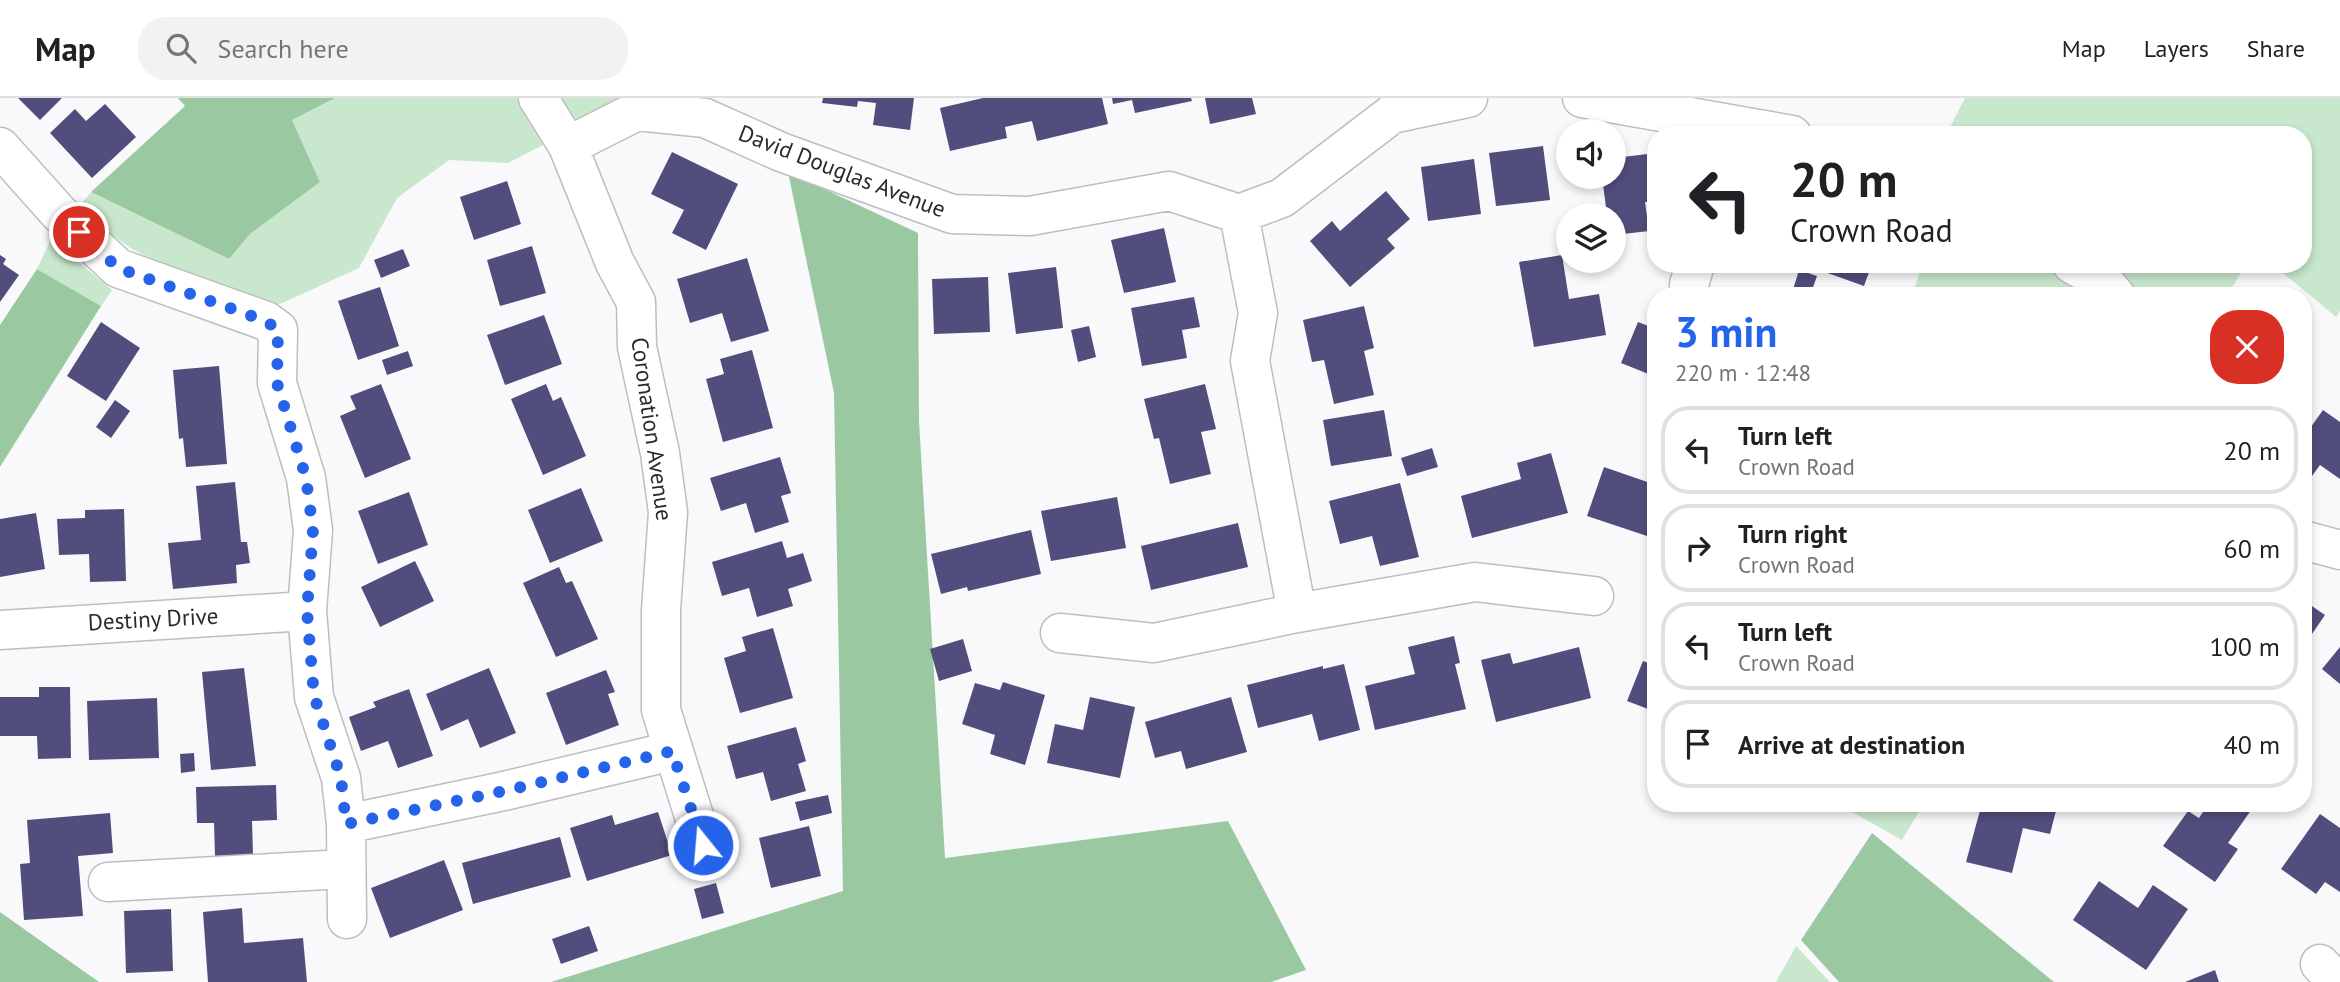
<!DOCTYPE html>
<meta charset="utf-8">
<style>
:root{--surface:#fff;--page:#f2f2f2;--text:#202124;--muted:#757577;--line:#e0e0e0;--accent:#2563eb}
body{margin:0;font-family:"PT Sans",sans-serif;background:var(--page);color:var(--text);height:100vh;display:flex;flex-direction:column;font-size:26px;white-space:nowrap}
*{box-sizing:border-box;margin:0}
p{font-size:23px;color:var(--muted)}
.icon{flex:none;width:38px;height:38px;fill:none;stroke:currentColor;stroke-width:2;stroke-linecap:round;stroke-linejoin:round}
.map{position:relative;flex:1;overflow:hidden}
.sheet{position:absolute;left:1647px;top:189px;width:665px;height:525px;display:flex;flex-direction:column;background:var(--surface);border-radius:28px;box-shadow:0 4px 10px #0003}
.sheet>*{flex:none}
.hud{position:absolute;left:1647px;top:28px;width:665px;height:147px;border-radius:28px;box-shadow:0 4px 10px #0003;background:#fff;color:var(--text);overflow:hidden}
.tools{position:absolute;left:1556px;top:21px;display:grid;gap:14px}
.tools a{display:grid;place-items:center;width:70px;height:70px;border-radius:50%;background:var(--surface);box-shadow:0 4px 10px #0003;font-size:35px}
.pin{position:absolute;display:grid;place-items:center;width:60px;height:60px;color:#fff;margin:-30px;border:4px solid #fff;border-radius:50%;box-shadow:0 2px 7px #0007}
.me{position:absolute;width:77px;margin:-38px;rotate:343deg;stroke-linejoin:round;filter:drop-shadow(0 0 5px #0008)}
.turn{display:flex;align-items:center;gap:24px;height:147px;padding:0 28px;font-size:32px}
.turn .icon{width:91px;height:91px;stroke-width:2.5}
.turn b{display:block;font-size:49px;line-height:60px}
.round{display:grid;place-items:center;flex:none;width:74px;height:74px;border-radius:28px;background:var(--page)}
.overview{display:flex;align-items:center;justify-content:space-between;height:119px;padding:0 28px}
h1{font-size:42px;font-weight:700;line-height:52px;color:var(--accent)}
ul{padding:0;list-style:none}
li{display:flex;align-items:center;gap:21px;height:88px;margin:0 14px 10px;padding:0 14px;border:4px solid var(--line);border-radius:28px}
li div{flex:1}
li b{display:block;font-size:26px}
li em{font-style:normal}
header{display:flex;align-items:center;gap:42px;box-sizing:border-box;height:98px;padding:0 35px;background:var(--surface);border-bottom:2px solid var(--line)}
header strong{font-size:33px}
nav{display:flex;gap:38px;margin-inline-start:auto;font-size:24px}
.search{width:490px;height:63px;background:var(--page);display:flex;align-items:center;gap:18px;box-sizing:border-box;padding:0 24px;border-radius:28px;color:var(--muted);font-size:26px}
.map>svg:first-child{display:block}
.green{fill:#c8e7cc}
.forest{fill:#9ac9a1}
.building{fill:#514e7d}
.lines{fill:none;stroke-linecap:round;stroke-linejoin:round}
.minor-casing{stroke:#bebec0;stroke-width:41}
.minor{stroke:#fff;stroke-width:38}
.route{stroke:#2563eb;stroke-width:12;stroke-dasharray:0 21.6}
.labels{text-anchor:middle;stroke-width:7;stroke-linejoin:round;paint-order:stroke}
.street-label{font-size:23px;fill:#2b2b2c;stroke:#fff}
</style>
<header>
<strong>Map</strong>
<div class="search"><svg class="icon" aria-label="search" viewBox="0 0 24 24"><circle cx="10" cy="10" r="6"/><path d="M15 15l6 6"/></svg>Search here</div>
<nav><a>Map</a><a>Layers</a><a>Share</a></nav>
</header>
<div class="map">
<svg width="2340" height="884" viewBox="0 0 2340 884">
<rect width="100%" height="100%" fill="#f9f9fb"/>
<path class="green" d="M 335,0 L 635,0 L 508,65 L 449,62 L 397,100 L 359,170 L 269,211 L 209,188 L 132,151 L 76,112 L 91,94 L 229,161 L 250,136 L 320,84 L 292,22 Z
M 1965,0 L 2340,0 L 2340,213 L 2336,219 L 2272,166 L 2303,166 L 2303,37 L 1946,37 Z
M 51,141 L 112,192 L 101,208 L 37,171 Z
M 1922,166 L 2246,166 L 2227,198 L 1912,198 Z
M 1836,705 L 1924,705 L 1902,742 Z
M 1796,848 L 1830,884 L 1776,884 Z"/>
<path class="forest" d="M 178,0 L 335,0 L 292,22 L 320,84 L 250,136 L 229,161 L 91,94 L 185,8 Z
M 788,74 L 918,135 L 919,323 L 945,760 L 1228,723 L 1306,872 L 1271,884 L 551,884 L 843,793 L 834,295 Z
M 37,171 L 101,208 L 0,369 L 0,227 Z
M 1872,735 L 2054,884 L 1839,884 L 1801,842 Z
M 0,814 L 99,884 L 0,884 Z"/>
<path class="building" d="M 18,0 L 62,0 L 40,22 Z
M 823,0 L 914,0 L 910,32 L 873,27 L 876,5 L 858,3 L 857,9 L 822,5 Z
M 983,0 L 1102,0 L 1108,26 L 1037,43 L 1032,23 L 1005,29 L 1007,40 L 950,53 L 940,10 Z
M 1112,0 L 1191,0 L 1192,3 L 1135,15 L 1132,2 L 1113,6 Z
M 1205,0 L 1252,0 L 1256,16 L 1210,26 Z
M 105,6 L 136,39 L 92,80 L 50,35 L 75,11 L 86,23 Z
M 1543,48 L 1550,102 L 1496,108 L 1489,55 Z
M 672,54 L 738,86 L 706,152 L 672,135 L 684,112 L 651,96 Z
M 1656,55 L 1656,103 L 1645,104 L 1649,133 L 1614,137 L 1614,117 L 1607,117 L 1602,79 L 1614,79 L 1614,60 Z
M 1474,61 L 1481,116 L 1428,123 L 1421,69 Z
M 507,83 L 521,126 L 474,142 L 460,99 Z
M 1386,93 L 1410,121 L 1387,141 L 1395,150 L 1350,189 L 1310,143 L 1332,123 L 1340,133 Z
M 1164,130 L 1176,184 L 1124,195 L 1111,142 Z
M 532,148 L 546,195 L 500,208 L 487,162 Z
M 403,151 L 410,168 L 381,180 L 374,162 Z
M 0,157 L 6,161 L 3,166 L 19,177 L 0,204 Z
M 1562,157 L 1569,201 L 1599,196 L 1606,237 L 1534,249 L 1519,164 Z
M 747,160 L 769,233 L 731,244 L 722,215 L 690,225 L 677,181 Z
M 1824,166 L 1872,166 L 1864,188 L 1822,173 Z
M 1056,169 L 1063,230 L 1016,236 L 1008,175 Z
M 1799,172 L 1817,178 L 1810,198 L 1791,198 Z
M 988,179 L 990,234 L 934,236 L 932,181 Z
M 380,189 L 399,248 L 358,262 L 338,203 Z
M 1194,199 L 1200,229 L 1182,232 L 1187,260 L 1142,268 L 1131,210 Z
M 1364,208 L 1374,250 L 1364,253 L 1374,297 L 1334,306 L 1324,262 L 1312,264 L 1303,222 Z
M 544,217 L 562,266 L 505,287 L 487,237 Z
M 101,224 L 140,250 L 106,303 L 67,278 Z
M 1638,224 L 1656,231 L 1656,279 L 1621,265 Z
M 1089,228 L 1096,259 L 1078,264 L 1071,232 Z
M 752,252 L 773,330 L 723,344 L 706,281 L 724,276 L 720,261 Z
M 408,253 L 413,268 L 387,277 L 382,262 Z
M 219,268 L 227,366 L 186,369 L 183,340 L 179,341 L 173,272 Z
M 381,286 L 411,361 L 365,380 L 340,318 L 356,311 L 350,298 Z
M 546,286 L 553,303 L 561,299 L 586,358 L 543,377 L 511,301 Z
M 1205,286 L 1216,331 L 1201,334 L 1211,376 L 1170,386 L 1159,340 L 1154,341 L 1144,301 Z
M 115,302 L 130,313 L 111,340 L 96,329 Z
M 1384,312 L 1392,358 L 1331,368 L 1323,322 Z
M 2323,312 L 2340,324 L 2340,381 L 2320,367 L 2312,378 L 2303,371 L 2303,340 Z
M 1432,350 L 1438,369 L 1407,378 L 1401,360 Z
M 1551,355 L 1568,415 L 1472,440 L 1461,398 L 1521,381 L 1517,365 Z
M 780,359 L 791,395 L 781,398 L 789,424 L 755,435 L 746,405 L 721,413 L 710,380 Z
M 1604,369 L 1656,387 L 1656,441 L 1587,418 Z
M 235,384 L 241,444 L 247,444 L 250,465 L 236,467 L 237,485 L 173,491 L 168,445 L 201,442 L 196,388 Z
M 1400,385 L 1419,459 L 1380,468 L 1372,438 L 1340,446 L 1329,403 Z
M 581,390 L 603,443 L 550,465 L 528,412 Z
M 409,394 L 428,447 L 378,466 L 358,413 Z
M 1117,399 L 1126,450 L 1051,463 L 1041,413 Z
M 124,411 L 126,483 L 90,484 L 89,456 L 59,457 L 57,421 L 85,420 L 85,412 Z
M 36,415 L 45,471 L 0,479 L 0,421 Z
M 1238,425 L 1248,469 L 1151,492 L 1141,448 Z
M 1031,432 L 1041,476 L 968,493 L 967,489 L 941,496 L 931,456 Z
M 782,443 L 787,460 L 803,455 L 812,483 L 788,491 L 793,508 L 757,519 L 749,490 L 722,498 L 712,464 Z
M 415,463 L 434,503 L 380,529 L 361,489 Z
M 559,469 L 566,485 L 572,483 L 598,541 L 556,559 L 523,485 Z
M 2303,502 L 2325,517 L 2303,549 Z
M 773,530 L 793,600 L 740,615 L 724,560 L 746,553 L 742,539 Z
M 1454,538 L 1460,565 L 1455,566 L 1466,611 L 1375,632 L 1365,588 L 1415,576 L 1408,549 Z
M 963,541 L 972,573 L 939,583 L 930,551 Z
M 1579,549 L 1591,600 L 1496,624 L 1481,562 L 1510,555 L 1513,566 Z
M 2340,549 L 2340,586 L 2322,571 Z
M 1643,563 L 1656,568 L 1656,614 L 1627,603 Z
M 1344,566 L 1360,632 L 1319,643 L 1312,616 L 1258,630 L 1247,587 L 1323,568 L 1323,571 Z
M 244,570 L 256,668 L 211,672 L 202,574 Z
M 489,570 L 516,635 L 480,650 L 468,621 L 441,633 L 426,596 Z
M 606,572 L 615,594 L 608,596 L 619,627 L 566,647 L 546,595 Z
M 1003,584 L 1045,597 L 1025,667 L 990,656 L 995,637 L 962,626 L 975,585 L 1000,592 Z
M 39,589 L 70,589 L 71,660 L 38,661 L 37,638 L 0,638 L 0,599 L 39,599 Z
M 409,591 L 433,658 L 398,670 L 388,643 L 361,653 L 349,619 L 376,609 L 373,604 Z
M 1090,599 L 1135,609 L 1120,680 L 1047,665 L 1055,626 L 1083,632 Z
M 1231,599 L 1247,654 L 1186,671 L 1181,653 L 1155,660 L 1145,624 Z
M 157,600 L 159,660 L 89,662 L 87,603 Z
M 796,629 L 806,663 L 798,666 L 806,693 L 771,703 L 763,674 L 736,681 L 727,648 Z
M 194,655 L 195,673 L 181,675 L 180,656 Z
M 276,687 L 277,722 L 252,723 L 253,757 L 215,758 L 214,725 L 197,725 L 196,689 Z
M 828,697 L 832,715 L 800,723 L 795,704 Z
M 1982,705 L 2058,705 L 2050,736 L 2023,730 L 2012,775 L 1966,764 Z
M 2209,705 L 2254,708 L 2228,745 L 2238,751 L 2215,784 L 2163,748 L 2188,713 L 2199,720 Z
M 658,714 L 672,757 L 587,783 L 570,730 L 612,717 L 615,727 Z
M 110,715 L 113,755 L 78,758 L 83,818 L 24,822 L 20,766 L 30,765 L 27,722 Z
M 2320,716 L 2340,730 L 2340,794 L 2325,784 L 2316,796 L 2281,771 Z
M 809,728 L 821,778 L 771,790 L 759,740 Z
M 560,739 L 571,779 L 473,806 L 462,765 Z
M 444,762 L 463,812 L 390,840 L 371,790 Z
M 2099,783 L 2138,810 L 2153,787 L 2188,811 L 2146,872 L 2073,822 Z
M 716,785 L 724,815 L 702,821 L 694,791 Z
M 242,810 L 244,845 L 303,840 L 307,884 L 208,884 L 203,814 Z
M 171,811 L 173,873 L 126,875 L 124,813 Z
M 589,828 L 598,853 L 561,866 L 552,841 Z
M 2215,872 L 2219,884 L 2185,884 Z"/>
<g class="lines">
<defs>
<path id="minor" d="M 538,0 L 568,48 L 615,165 L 636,204 L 637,249 L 660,355 L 668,414 L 661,512 L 661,612 L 703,747
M 1582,0 L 1792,37
M 568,48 L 637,13 L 705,20 L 781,54 L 952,116 L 1030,118 L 1169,93 L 1239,116 L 1282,100 L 1392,16 L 1468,0
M 0,49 L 59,115 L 118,170 L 266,223 L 278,232 L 277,285 L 306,380 L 313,432 L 307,513 L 314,599 L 341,680 L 346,726
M 1239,116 L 1258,215 L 1250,263 L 1297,515
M 2072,166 L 2104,184 L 2116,198
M 1689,187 L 1695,166
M 2303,442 L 2340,452
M 0,532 L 307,513
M 1060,535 L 1154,545 L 1297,515 L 1475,484 L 1594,498
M 108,784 L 344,771
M 347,821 L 346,726 L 504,693 L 672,653
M 2320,866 L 2337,884"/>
</defs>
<use href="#minor" class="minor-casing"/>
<use href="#minor" class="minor"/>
</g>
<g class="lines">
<path class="route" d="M 79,134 L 118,170 L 266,223 L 278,232 L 277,285 L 306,380 L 313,432 L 307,513 L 314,598 L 341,680 L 346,726 L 504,693 L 672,653 L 703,747"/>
</g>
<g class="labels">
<g class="street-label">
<text transform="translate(842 73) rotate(21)" y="8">David Douglas Avenue</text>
<text transform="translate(652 331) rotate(82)" y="8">Coronation Avenue</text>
<text transform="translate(153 521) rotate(-3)" y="8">Destiny Drive</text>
</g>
</g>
</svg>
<div class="tools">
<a><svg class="icon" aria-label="sound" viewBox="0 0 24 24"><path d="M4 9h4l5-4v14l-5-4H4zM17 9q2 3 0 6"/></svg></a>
<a><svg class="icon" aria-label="layers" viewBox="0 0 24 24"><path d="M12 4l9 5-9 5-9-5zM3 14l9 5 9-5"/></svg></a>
</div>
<div class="pin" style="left:79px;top:134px;background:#d93025"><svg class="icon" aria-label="arrive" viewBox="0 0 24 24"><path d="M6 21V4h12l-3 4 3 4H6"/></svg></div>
<svg class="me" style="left:703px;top:747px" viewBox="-20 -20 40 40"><circle r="17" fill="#2563eb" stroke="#fff" stroke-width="3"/><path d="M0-11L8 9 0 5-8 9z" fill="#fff"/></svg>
<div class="hud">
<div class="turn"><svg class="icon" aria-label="left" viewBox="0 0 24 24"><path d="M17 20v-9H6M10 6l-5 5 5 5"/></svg><div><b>20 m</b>Crown Road</div></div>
</div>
<section class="sheet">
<div class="overview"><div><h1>3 min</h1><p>220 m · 12:48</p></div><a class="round" style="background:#d93025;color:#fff"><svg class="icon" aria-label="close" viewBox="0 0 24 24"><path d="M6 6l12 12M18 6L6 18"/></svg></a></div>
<ul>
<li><svg class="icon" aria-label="left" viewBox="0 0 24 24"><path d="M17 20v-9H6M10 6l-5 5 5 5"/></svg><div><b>Turn left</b><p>Crown Road</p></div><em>20 m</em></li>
<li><svg class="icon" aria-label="right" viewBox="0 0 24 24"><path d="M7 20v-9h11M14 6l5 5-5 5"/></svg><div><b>Turn right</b><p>Crown Road</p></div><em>60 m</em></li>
<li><svg class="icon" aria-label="left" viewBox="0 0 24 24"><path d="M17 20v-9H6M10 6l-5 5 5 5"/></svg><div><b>Turn left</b><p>Crown Road</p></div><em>100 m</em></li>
<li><svg class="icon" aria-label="arrive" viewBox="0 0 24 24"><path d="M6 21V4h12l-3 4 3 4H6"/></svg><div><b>Arrive at destination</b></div><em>40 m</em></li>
</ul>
</section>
</div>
